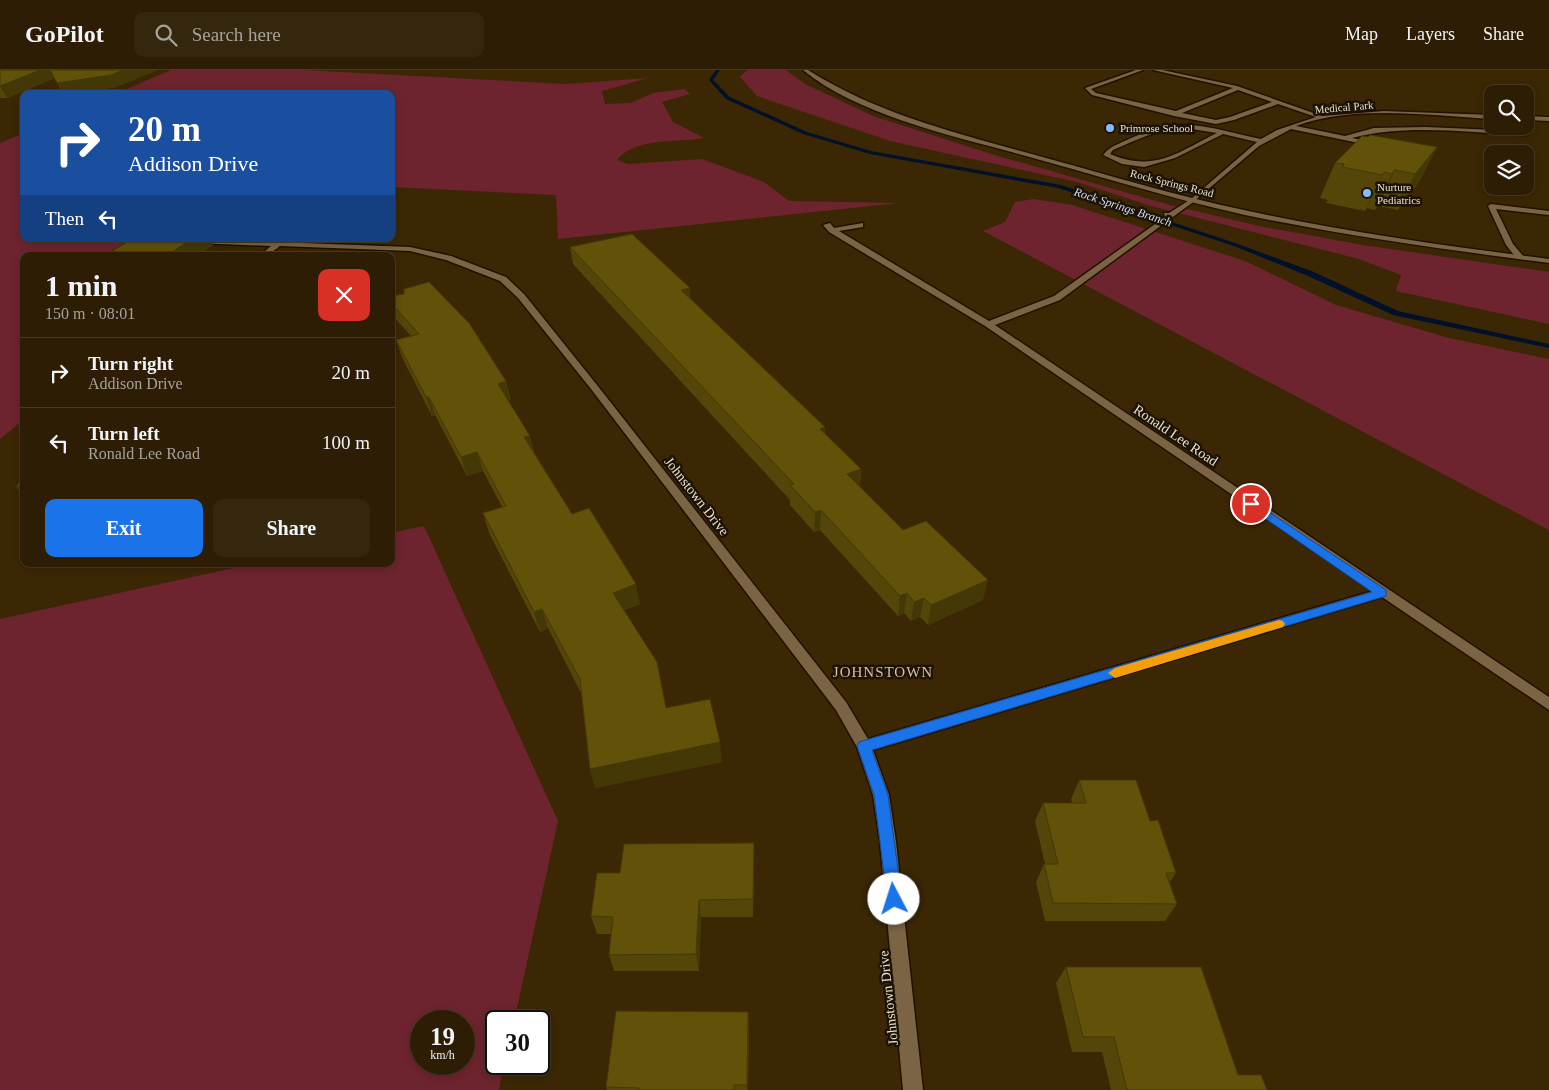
<!DOCTYPE html>
<meta charset="utf-8">
<style>
:root{--surface:#2d1d04;--page:#35260e;--text:#f1f3f6;--muted:#a7a29a;--line:#483b26;--accent:#1a73e8}
body{margin:0;font-family:Georgia,serif;background:var(--page);color:var(--text);height:100vh;display:flex;flex-direction:column;font-size:19px;white-space:nowrap}
*{box-sizing:border-box;margin:0}
p{font-size:16px;color:var(--muted)}
.icon{flex:none;width:28px;height:28px;fill:none;stroke:currentColor;stroke-width:2;stroke-linecap:round;stroke-linejoin:round}
.map{position:relative;flex:1;overflow:hidden}
.panel{position:absolute;left:20px;top:182px;width:375px;height:315px;display:flex;flex-direction:column;background:var(--surface);border-radius:10px;box-shadow:0 2px 8px #0003,0 0 0 1px var(--line)}
.panel>*{flex:none}
.hud{position:absolute;left:20px;top:20px;width:375px;height:152px;border-radius:10px;box-shadow:0 2px 8px #0003,0 0 0 1px var(--line);background:#1a4fa0;color:#fff;overflow:hidden}
.fabs{position:absolute;left:1484px;top:15px;display:grid;gap:10px}
.fabs a{display:grid;place-items:center;width:50px;height:50px;border-radius:10px;background:var(--surface);box-shadow:0 2px 8px #0003,0 0 0 1px var(--line);font-size:25px}
.speed{position:absolute;left:410px;top:940px;display:flex;gap:10px;font-size:25px;font-weight:700;text-align:center}
.speed>*{display:grid;place-content:center;width:65px;height:65px;border-radius:50%;background:var(--surface);box-shadow:0 2px 8px #0003,0 0 0 1px var(--line);line-height:1}
.speed small{font-size:12px;font-weight:400}
.speed .limit{border:2px solid #111;border-radius:8px;background:#fff;color:#111}
.pin{position:absolute;display:grid;place-items:center;width:42px;height:42px;color:#fff;margin:-21px;border:2px solid #fff;border-radius:50%;box-shadow:0 1px 5px #0007}
.me{position:absolute;width:55px;margin:-28px;rotate:355deg;stroke-linejoin:round;filter:drop-shadow(0 0 4px #0008)}
.turn{display:flex;align-items:center;gap:18px;height:105px;padding:0 25px;font-size:22px}
.turn .icon{width:65px;height:65px;stroke-width:2.5}
.turn b{display:block;font-size:35px;line-height:42px}
.then{display:flex;align-items:center;height:48px;padding:0 25px;background:#0003;gap:10px;font-size:19px}
.round{display:grid;place-items:center;flex:none;width:52px;height:52px;border-radius:10px;background:var(--page)}
.head{display:flex;align-items:center;justify-content:space-between;height:85px;padding:0 25px}
h1{font-size:30px;font-weight:700;line-height:38px}
.button{display:flex;gap:10px;margin-top:auto;padding:10px 25px}
.button a{flex:1;height:58px;border-radius:10px;background:var(--accent);color:#fff;font-size:20px;font-weight:700;line-height:58px;text-align:center}
.button a+a{background:var(--page);color:var(--text)}
ul{padding:0;list-style:none}
li{display:flex;align-items:center;gap:15px;height:70px;padding:0 25px;border-top:1px solid var(--line)}
li div{flex:1}
li b{display:block;font-size:19px}
li em{font-style:normal}
header{display:flex;align-items:center;gap:30px;box-sizing:border-box;height:70px;padding:0 25px;background:var(--surface);border-bottom:1px solid var(--line)}
header strong{font-size:24px}
nav{display:flex;gap:28px;margin-inline-start:auto;font-size:18px}
.search{width:350px;height:45px;background:var(--page);display:flex;align-items:center;gap:12px;box-sizing:border-box;padding:0 18px;border-radius:10px;color:var(--muted);font-size:19px}
.map>svg:first-child{display:block}
.green{fill:#6d242e;fill-rule:evenodd}
.lines{fill:none;stroke-linecap:round;stroke-linejoin:round}
.stream{fill:#01112a;fill-rule:evenodd}
.service-casing{stroke:#201100;stroke-width:3}
.minor-casing{stroke:#201100;stroke-width:3}
.tertiary-casing{stroke:#201100;stroke-width:3}
.service{fill:#7b6443;fill-rule:evenodd}
.minor{fill:#7b6443;fill-rule:evenodd}
.tertiary{fill:#7b6443;fill-rule:evenodd}
.wall{fill:#534608}
.shaded-wall{fill:#443906}
.building{fill:#615109;stroke:#443906}
.route{fill:#1a73e8;stroke:#114b97}
.slow{fill:#f59e0b}
.poi-dot{fill:#88bafc;stroke:#1c1306;stroke-width:2}
.labels{text-anchor:middle;stroke-width:5;stroke-linejoin:round;paint-order:stroke}
.far-street-label{font-size:11px;fill:#ede0ce;stroke:#1c1306}
.far-poi-label{font-size:11px;fill:#ede0ce;stroke:#1c1306;text-anchor:start}
.far-water-label{font-size:12px;font-style:italic;fill:#cfdff5;stroke:#1c1306}
.street-label{font-size:14px;fill:#ede0ce;stroke:#1c1306}
.neighbourhood-label{font-size:15px;letter-spacing:1px;fill:#dac09c;stroke:#1c1306}
</style>
<header>
<strong>GoPilot</strong>
<div class="search"><svg class="icon" aria-label="search" viewBox="0 0 24 24"><circle cx="10" cy="10" r="6"/><path d="M15 15l6 6"/></svg>Search here</div>
<nav><a>Map</a><a>Layers</a><a>Share</a></nav>
</header>
<div class="map">
<svg width="1549" height="1020" viewBox="0 0 1549 1020">
<rect width="100%" height="100%" fill="#3c2705"/>
<path class="green" d="M 171,0 L 303,0 L 566,14 L 648,8 L 602,21 L 605,34 L 631,33 L 653,23 L 685,19 L 690,24 L 662,32 L 673,52 L 704,68 C 677,73 635,67 617,90 L 628,94 L 702,89 L 764,112 L 789,131 L 899,133 L 558,169 L 556,125 L 391,117 L 391,24 L 115,24 Z
M 747,0 L 786,0 L 805,14 L 873,46 L 991,84 L 1170,135 L 1259,156 L 1363,175 L 1549,202 L 1549,254 L 1396,221 L 1401,205 L 1359,189 L 1151,136 L 1077,112 L 890,71 L 757,26 L 740,7 Z
M 24,63 L 24,169 L 131,169 L 102,186 L 24,186 L 24,349 L 0,369 L 0,73 Z
M 1034,129 L 1072,135 L 1245,191 L 1336,235 L 1449,268 L 1549,289 L 1549,460 L 983,161 L 1005,152 L 1015,132 Z
M 424,456 L 558,751 L 514,951 L 496,951 L 496,994 L 504,994 L 499,1020 L 0,1020 L 0,549 L 252,494 L 391,494 L 391,463 ZM 464,951 L 464,994 L 421,994 L 421,951 Z"/>
<g class="lines">
<path class="stream" d="M 716,0 L 720,0 L 713,10 L 730,27 L 807,62 L 871,81 L 1061,115 L 1238,174 L 1314,202 L 1398,241 L 1549,274 L 1549,278 L 1393,245 L 1308,206 L 1234,176 L 1058,118 L 870,84 L 803,64 L 726,29 L 709,10 Z"/>
<defs>
<path id="service" d="M 1136,0 L 1143,0 L 1091,19 L 1096,23 L 1176,41 L 1233,18 L 1153,0 L 1162,0 L 1237,16 L 1322,46 L 1384,41 L 1492,45 L 1492,49 C 1431,46 1355,34 1296,56 L 1345,66 L 1374,58 L 1426,57 L 1519,61 L 1512,56 L 1519,56 L 1530,63 L 1527,65 C 1471,63 1406,53 1352,68 L 1375,73 L 1373,76 L 1291,59 L 1259,76 L 1193,132 L 1190,130 L 1191,129 L 1257,72 L 1223,64 L 1175,88 L 1144,97 L 1122,94 L 1103,85 C 1110,76 1119,74 1129,69 C 1184,44 1206,58 1261,69 L 1277,60 L 1316,47 L 1278,34 L 1234,50 L 1216,54 L 1174,46 L 1092,25 L 1085,18 ZM 1238,20 L 1272,32 L 1230,47 L 1216,50 L 1182,43 ZM 1185,58 L 1217,63 C 1178,82 1155,103 1110,84 L 1113,80 C 1137,70 1159,58 1185,58 Z
M 1525,46 L 1549,47 L 1549,51 L 1525,50 Z
M 1491,134 L 1549,141 L 1549,145 L 1496,139 L 1513,174 L 1524,187 L 1523,189 L 1517,189 L 1506,175 L 1488,136 Z"/>
<path id="minor" d="M 1191,129 L 1196,130 L 1060,230 L 995,255 L 1549,627 L 1549,640 L 1382,527 L 873,680 L 889,725 L 896,772 L 923,1020 L 903,1020 L 880,772 L 873,725 L 857,677 L 836,640 L 591,319 L 518,228 L 500,211 L 446,190 L 410,181 L 280,176 L 267,186 L 259,186 L 271,176 L 195,173 L 191,171 L 195,169 L 410,177 L 451,186 L 506,207 L 524,224 L 597,315 L 846,632 L 868,669 L 1373,521 L 985,256 L 829,162 L 823,155 L 830,153 L 834,158 L 863,153 L 863,157 L 839,161 L 989,251 L 1054,226 L 1165,147 L 1164,143 L 1169,143 Z"/>
<path id="tertiary" d="M 803,0 L 808,0 C 881,46 964,65 1046,88 C 1112,106 1177,126 1244,140 C 1345,162 1447,176 1549,189 L 1549,193 C 1447,180 1346,166 1245,145 C 1168,128 1092,104 1015,83 C 949,65 856,44 803,0 Z"/>
</defs>
<use href="#service" class="service-casing"/>
<use href="#minor" class="minor-casing"/>
<use href="#tertiary" class="tertiary-casing"/>
<use href="#service" class="service"/>
<use href="#minor" class="minor"/>
<use href="#tertiary" class="tertiary"/>
</g>
<path class="wall" d="M 0,0 L 117,17 L 72,24 L 63,24 L 55,8 L 7,28 L 0,28 Z
M 1368,67 L 1437,77 L 1419,112 L 1398,140 L 1378,136 L 1375,140 L 1367,138 L 1365,141 L 1326,133 L 1328,130 L 1320,128 L 1335,93 Z
M 570,177 L 691,229 L 825,357 L 825,364 L 861,399 L 860,417 L 903,460 L 983,530 L 928,555 L 920,547 L 911,551 L 904,543 L 898,546 L 820,460 L 814,462 L 790,435 L 790,430 L 573,194 Z
M 391,226 L 506,311 L 511,330 L 508,330 L 535,385 L 572,444 L 640,534 L 624,540 L 666,638 L 722,692 L 595,718 L 590,699 L 581,623 L 548,558 L 540,562 L 489,463 L 483,443 L 502,437 L 483,401 L 467,406 L 435,345 L 432,346 L 402,287 L 396,270 L 411,266 L 392,245 L 391,242 Z
M 1079,710 L 1150,751 L 1176,803 L 1169,813 L 1177,834 L 1165,851 L 1045,851 L 1036,812 L 1044,794 L 1045,794 L 1035,751 L 1043,733 L 1072,733 L 1071,729 Z
M 754,773 L 754,791 L 753,847 L 701,847 L 699,901 L 614,901 L 609,885 L 611,864 L 597,864 L 591,846 L 620,803 Z
M 1066,897 L 1238,1005 L 1267,1020 L 1111,1020 L 1102,982 L 1072,982 L 1056,913 Z
M 748,942 L 749,958 L 748,1020 L 607,1020 L 606,1017 Z"/>
<path class="shaded-wall" d="M 40,0 L 50,0 L 55,8 L 7,28 L 0,16 Z
M 123,0 L 158,0 L 117,17 L 72,24 L 63,24 L 57,13 Z
M 1437,77 L 1419,112 L 1398,140 L 1415,104 Z
M 1395,100 L 1378,136 L 1375,140 L 1392,104 Z
M 1384,102 L 1367,138 L 1365,141 L 1382,105 Z
M 192,169 L 210,169 L 213,175 L 198,186 L 166,186 Z
M 690,218 L 691,235 L 681,220 Z
M 506,311 L 511,330 L 502,332 L 498,314 Z
M 426,327 L 429,327 L 435,345 L 432,346 Z
M 825,357 L 824,376 L 820,359 Z
M 530,366 L 535,385 L 524,367 Z
M 477,382 L 483,401 L 467,406 L 461,387 Z
M 861,399 L 860,419 L 847,404 Z
M 24,416 L 24,427 L 16,417 Z
M 821,440 L 820,460 L 814,462 L 815,442 Z
M 988,510 L 983,530 L 928,555 L 931,535 Z
M 636,514 L 640,534 L 617,543 L 613,523 Z
M 907,523 L 904,543 L 898,546 L 900,526 Z
M 924,528 L 920,547 L 911,551 L 914,532 Z
M 542,539 L 548,558 L 540,562 L 534,542 Z
M 720,672 L 722,692 L 595,718 L 590,699 Z
M 754,773 L 754,791 L 753,847 L 753,829 Z
M 699,830 L 701,847 L 699,901 L 696,884 Z
M 748,942 L 749,958 L 748,1020 L 747,1020 Z"/>
<path class="building" d="M 0,0 L 40,0 L 0,16 Z
M 50,0 L 123,0 L 111,5 L 57,13 Z
M 1370,65 L 1437,77 L 1415,104 L 1395,100 L 1392,104 L 1384,102 L 1382,105 L 1342,97 L 1344,94 L 1335,93 L 1362,66 L 1368,67 Z
M 632,164 L 690,218 L 681,220 L 825,357 L 820,359 L 861,399 L 847,404 L 903,460 L 926,451 L 988,510 L 931,535 L 924,528 L 914,532 L 907,523 L 900,526 L 821,440 L 815,442 L 790,415 L 794,414 L 570,177 Z
M 132,169 L 192,169 L 166,186 L 104,186 Z
M 429,212 L 469,253 L 506,311 L 498,314 L 530,366 L 524,367 L 572,444 L 589,438 L 636,514 L 613,523 L 657,592 L 666,638 L 710,629 L 720,672 L 590,699 L 580,609 L 542,539 L 534,542 L 483,443 L 506,436 L 477,382 L 461,387 L 429,327 L 426,327 L 396,270 L 419,264 L 391,233 L 391,226 L 404,224 L 404,219 Z
M 24,405 L 24,416 L 16,417 Z
M 1079,710 L 1136,710 L 1150,751 L 1158,750 L 1176,803 L 1166,803 L 1177,834 L 1053,833 L 1044,794 L 1058,794 L 1043,733 L 1086,733 Z
M 754,773 L 753,829 L 699,830 L 696,884 L 609,885 L 613,847 L 591,846 L 597,803 L 620,803 L 624,774 Z
M 1066,897 L 1201,897 L 1238,1005 L 1261,1005 L 1267,1020 L 1127,1020 L 1114,967 L 1083,967 Z
M 616,941 L 748,942 L 747,1015 L 734,1015 L 734,1020 L 638,1020 L 639,1018 L 606,1017 Z"/>
<path class="route" d="M 1251,430 L 1386,520 L 1386,526 L 872,680 L 888,725 L 902,829 L 899,835 L 894,837 L 888,835 L 874,725 L 857,676 L 859,672 L 1372,522 L 1247,436 L 1246,434 Z"/>
<path class="slow" d="M 1279,550 L 1283,551 L 1285,554 L 1283,557 L 1115,608 L 1108,603 L 1115,598 Z"/>
<g class="poi-dot">
<circle cx="1110" cy="58" r="5"/>
<circle cx="1367" cy="123" r="5"/>
</g>
<g class="labels">
<g class="far-street-label">
<text transform="translate(1344 37) rotate(-5)" y="4">Medical Park</text>
<text transform="translate(1172 113) rotate(14)" y="4">Rock Springs Road</text>
</g>
<g class="far-poi-label">
<text x="1120" y="62">Primrose School</text>
<text x="1377" y="121">Nurture<tspan x="1377" dy="13">Pediatrics</tspan></text>
</g>
<g class="far-water-label">
<text transform="translate(1123 137) rotate(18)" y="4">Rock Springs Branch</text>
</g>
<g class="street-label">
<text transform="translate(1176 365) rotate(34)" y="5">Ronald Lee Road</text>
<text transform="translate(697 426) rotate(52)" y="5">Johnstown Drive</text>
<text transform="translate(888 928) rotate(-96)" y="5">Johnstown Drive</text>
</g>
<g class="neighbourhood-label">
<text x="883" y="607">JOHNSTOWN</text>
</g>
</g>
</svg>
<div class="fabs">
<a><svg class="icon" aria-label="search" viewBox="0 0 24 24"><circle cx="10" cy="10" r="6"/><path d="M15 15l6 6"/></svg></a>
<a><svg class="icon" aria-label="layers" viewBox="0 0 24 24"><path d="M12 4l9 5-9 5-9-5zM3 14l9 5 9-5"/></svg></a>
</div>
<div class="speed"><div>19<small>km/h</small></div><div class="limit">30</div></div>
<div class="pin" style="left:1251px;top:434px;background:#d93025"><svg class="icon" aria-label="arrive" viewBox="0 0 24 24"><path d="M6 21V4h12l-3 4 3 4H6"/></svg></div>
<svg class="me" style="left:894px;top:829px" viewBox="-20 -20 40 40"><circle r="19" fill="#fff"/><path d="M0-13L10 11 0 6-10 11z" fill="#1a73e8"/></svg>
<div class="hud">
<div class="turn"><svg class="icon" aria-label="right" viewBox="0 0 24 24"><path d="M7 20v-9h11M14 6l5 5-5 5"/></svg><div><b>20 m</b>Addison Drive</div></div>
<div class="then">Then<svg class="icon" aria-label="left" viewBox="0 0 24 24"><path d="M17 20v-9H6M10 6l-5 5 5 5"/></svg></div>
</div>
<section class="panel">
<div class="head"><div><h1>1 min</h1><p>150 m · 08:01</p></div><a class="round" style="background:#d93025;color:#fff"><svg class="icon" aria-label="close" viewBox="0 0 24 24"><path d="M6 6l12 12M18 6L6 18"/></svg></a></div>
<ul>
<li><svg class="icon" aria-label="right" viewBox="0 0 24 24"><path d="M7 20v-9h11M14 6l5 5-5 5"/></svg><div><b>Turn right</b><p>Addison Drive</p></div><em>20 m</em></li>
<li><svg class="icon" aria-label="left" viewBox="0 0 24 24"><path d="M17 20v-9H6M10 6l-5 5 5 5"/></svg><div><b>Turn left</b><p>Ronald Lee Road</p></div><em>100 m</em></li>
</ul>
<div class="button"><a>Exit</a><a>Share</a></div>
</section>
</div>
